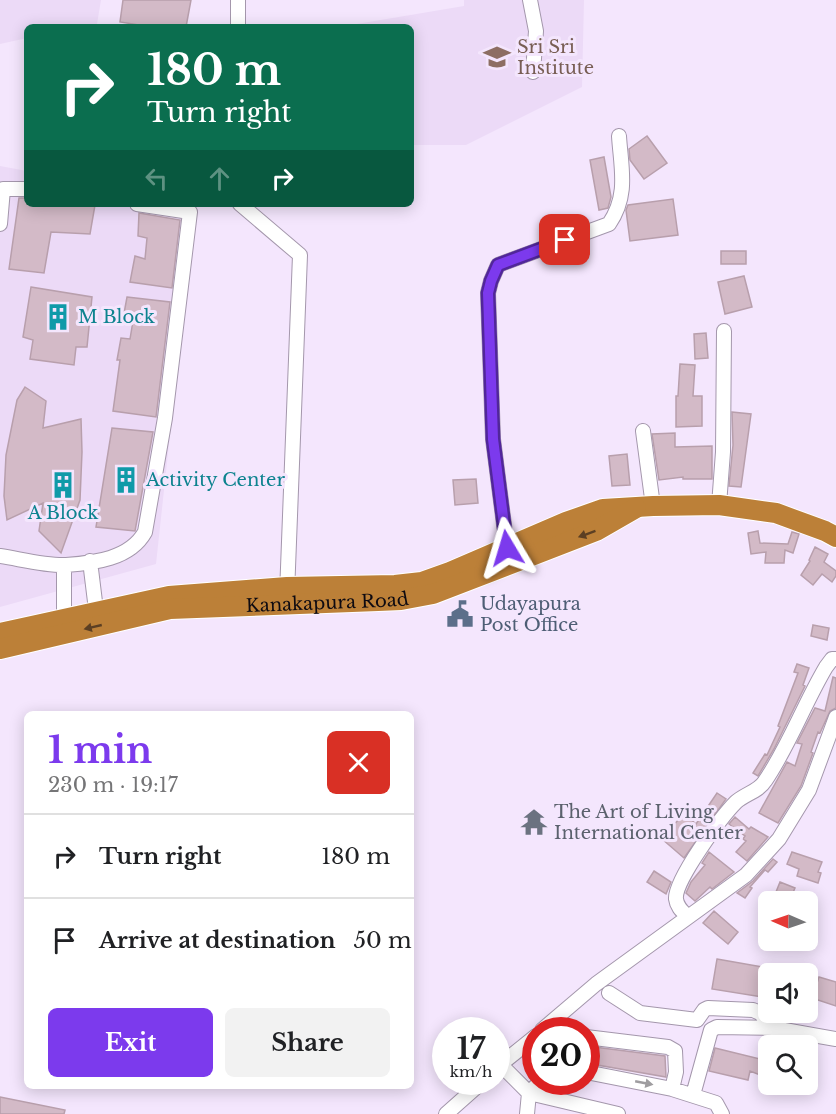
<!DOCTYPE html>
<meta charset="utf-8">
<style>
:root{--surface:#fff;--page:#f2f2f2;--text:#202124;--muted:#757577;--line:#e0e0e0;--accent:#7c3aed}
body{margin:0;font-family:"Libre Baskerville",serif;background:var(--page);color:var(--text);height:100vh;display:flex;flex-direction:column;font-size:22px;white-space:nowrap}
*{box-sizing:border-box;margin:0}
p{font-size:20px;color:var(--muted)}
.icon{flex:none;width:33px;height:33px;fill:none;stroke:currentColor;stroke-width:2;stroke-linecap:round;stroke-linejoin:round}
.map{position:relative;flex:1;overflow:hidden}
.side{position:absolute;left:24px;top:711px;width:390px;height:378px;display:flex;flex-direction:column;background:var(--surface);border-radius:9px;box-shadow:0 3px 15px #0003}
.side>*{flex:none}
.banner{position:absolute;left:24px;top:24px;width:390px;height:183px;border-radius:9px;box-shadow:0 3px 15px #0003;background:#0b6e4f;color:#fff;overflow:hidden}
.needle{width:39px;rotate:272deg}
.tools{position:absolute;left:758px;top:891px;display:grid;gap:12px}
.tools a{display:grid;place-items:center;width:60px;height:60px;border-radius:9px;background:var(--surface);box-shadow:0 3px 15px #0003;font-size:30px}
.speed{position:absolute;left:432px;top:1017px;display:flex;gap:12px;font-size:30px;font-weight:700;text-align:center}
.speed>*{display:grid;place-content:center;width:78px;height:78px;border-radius:50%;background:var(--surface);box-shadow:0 3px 15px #0003;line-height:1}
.speed small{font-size:15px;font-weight:400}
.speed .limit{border:9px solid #d22;background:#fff;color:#111}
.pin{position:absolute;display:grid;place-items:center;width:51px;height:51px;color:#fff;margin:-26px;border-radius:12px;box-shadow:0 3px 9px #0006}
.me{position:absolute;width:66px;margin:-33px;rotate:353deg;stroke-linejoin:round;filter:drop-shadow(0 0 4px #0008)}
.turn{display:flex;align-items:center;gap:21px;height:126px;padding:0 24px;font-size:27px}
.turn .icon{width:78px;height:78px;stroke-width:2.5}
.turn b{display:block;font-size:42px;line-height:51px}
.lanes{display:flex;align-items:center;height:57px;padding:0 24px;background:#0003;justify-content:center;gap:30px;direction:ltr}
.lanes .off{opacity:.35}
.round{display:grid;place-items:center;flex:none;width:63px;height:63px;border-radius:9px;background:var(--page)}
.head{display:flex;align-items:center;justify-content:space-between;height:102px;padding:0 24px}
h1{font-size:36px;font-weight:800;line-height:45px;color:var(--accent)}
.action{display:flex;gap:12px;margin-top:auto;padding:12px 24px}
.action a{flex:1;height:69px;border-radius:9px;background:var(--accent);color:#fff;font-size:24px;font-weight:800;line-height:69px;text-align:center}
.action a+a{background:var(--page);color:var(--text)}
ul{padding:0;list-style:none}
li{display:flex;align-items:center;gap:18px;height:84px;padding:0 24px;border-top:2px solid var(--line)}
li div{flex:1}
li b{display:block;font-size:22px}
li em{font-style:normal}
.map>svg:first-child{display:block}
.built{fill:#ecdaf7}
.building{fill:#d3bac7;stroke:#b89fac;stroke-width:1.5}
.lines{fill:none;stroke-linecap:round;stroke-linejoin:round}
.minor-casing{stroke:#a497ac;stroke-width:16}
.highway-casing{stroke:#fff;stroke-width:22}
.minor{stroke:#fff;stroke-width:14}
.highway{stroke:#bc8038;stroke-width:20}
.oneway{fill:#5c3f23}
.oneway2{fill:#9f9da0}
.route-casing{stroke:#51269a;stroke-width:15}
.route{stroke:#7c3aed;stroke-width:10}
.labels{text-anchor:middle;stroke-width:6;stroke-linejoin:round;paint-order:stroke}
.education-label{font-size:18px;fill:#785e54;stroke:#f4e6fd;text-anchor:start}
.culture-label{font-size:18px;fill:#0d838f;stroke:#f4e6fd;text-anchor:start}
.street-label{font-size:18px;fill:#0e0a11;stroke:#f4e6fd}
.service-label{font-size:18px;fill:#4e5e75;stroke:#f4e6fd;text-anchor:start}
.worship-label{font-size:18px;fill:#5b616d;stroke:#f4e6fd;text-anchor:start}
</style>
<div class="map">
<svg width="836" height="1114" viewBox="0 0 836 1114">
<rect width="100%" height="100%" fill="#f4e6fd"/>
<path class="built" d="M 0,0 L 101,0 L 97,24 L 81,27 L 27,27 L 27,38 L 0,44 Z
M 464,0 L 584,0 L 582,87 L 466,145 L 411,145 L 411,27 L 339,27 L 464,6 Z
M 0,166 L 27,171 L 27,204 L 195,204 L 156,564 L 0,607 Z"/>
<path class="building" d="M 123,0 L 191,0 L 186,27 L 151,27 L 120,22 Z
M 647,136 L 667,163 L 644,179 L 630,160 L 629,149 Z
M 604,157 L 611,197 L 608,208 L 599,210 L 590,160 Z
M 19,198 L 27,198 L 27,204 L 95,205 L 90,234 L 51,232 L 44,273 L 9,269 Z
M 673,199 L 678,235 L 630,241 L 626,210 L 628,205 Z
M 139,213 L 180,220 L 172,288 L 130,282 L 135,256 L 145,259 L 147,238 L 138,236 Z
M 721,251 L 746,251 L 746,264 L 721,264 Z
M 744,276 L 752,307 L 725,314 L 718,282 Z
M 31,287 L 92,297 L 87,347 L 76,347 L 74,365 L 30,359 L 33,340 L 23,337 Z
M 127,297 L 170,302 L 156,417 L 113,411 L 120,360 L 117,360 L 121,338 L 130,339 L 133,321 L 123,319 Z
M 706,333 L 708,358 L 695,359 L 694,334 Z
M 680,364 L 695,365 L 693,396 L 702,396 L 702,426 L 676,427 L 676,396 L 678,396 Z
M 25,387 L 46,401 L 43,428 L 81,419 L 82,452 L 80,500 L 61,553 L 39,531 L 43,503 L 7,520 L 4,496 L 6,455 L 17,400 Z
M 732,412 L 751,414 L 741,487 L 729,486 L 733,445 Z
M 112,428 L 153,432 L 135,531 L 96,527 Z
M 675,433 L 675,447 L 712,446 L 712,479 L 683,479 L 683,477 L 659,480 L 652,434 Z
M 627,454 L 630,485 L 612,486 L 609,456 Z
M 476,479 L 478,503 L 455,505 L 453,480 Z
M 758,531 L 760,543 L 788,544 L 792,532 L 799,534 L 793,553 L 785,550 L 784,563 L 765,563 L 766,552 L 751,554 L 748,533 Z
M 815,547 L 828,554 L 824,562 L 836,571 L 836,576 L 832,582 L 822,574 L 813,585 L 801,575 L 810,561 L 809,560 Z
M 813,625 L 829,628 L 827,640 L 811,636 Z
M 797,664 L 809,668 L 803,685 L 805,686 L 774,749 L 758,776 L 753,773 L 765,754 L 767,755 L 780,727 L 778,726 L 798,673 L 794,672 Z
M 833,677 L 836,678 L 836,708 L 830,711 L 820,733 L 818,732 L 811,752 L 813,753 L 801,786 L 778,823 L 759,813 L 787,762 L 795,766 L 802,744 L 797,743 L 815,708 L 825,711 Z
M 717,793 L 726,799 L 684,858 L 662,839 L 684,813 L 696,824 Z
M 735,817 L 749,829 L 751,827 L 768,837 L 747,861 L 736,852 L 746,841 L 743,839 L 745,836 L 729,824 Z
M 709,852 L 734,872 L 712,889 L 710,887 L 695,901 L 686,893 L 691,882 L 705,865 L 702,863 Z
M 792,852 L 822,862 L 818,872 L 821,873 L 818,883 L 797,876 L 799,869 L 787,864 Z
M 773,859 L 777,862 L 768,872 L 765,870 L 750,887 L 752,888 L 745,898 L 737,893 L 753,881 Z
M 654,871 L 671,882 L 666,894 L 647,882 Z
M 780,882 L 795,888 L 789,902 L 774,897 Z
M 714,911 L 738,932 L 728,944 L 703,923 Z
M 717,959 L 768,968 L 768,998 L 712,989 Z
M 819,977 L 836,982 L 836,1006 L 812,998 Z
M 586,1046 L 665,1056 L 666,1077 L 586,1063 Z
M 715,1048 L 768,1061 L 768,1078 L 750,1071 L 748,1080 L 709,1071 Z
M 0,1097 L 65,1110 L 64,1114 L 0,1114 Z"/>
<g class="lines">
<defs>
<path id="minor" d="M 530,0 L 536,31 L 533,72
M 238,27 L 238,0
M 240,204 L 300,255 L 287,594
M 0,224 L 3,189 L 27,189
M 643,431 L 653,506
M 719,505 L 723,452 L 724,331
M 507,548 L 493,439 L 488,293 L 491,281 L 498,265 L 609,224 C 629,195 621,168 619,136
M 0,556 C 20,559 46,566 66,565 C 94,563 130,559 145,532 L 165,418 L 190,212 L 137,204
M 90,561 L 96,610
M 64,565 L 64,618
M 688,917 C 682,911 677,907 676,899 C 674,881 722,816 736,802 C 745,794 759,791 765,781 C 789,746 804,704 826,667 L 832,659 L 836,659
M 609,993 L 640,1013 L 697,1020 L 704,1010 L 708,1008 L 753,1010 L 760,1013 L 773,1028 L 836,1039
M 542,1030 L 596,984 L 746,875 L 779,839 L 809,790 L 836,717
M 586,1037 L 668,1047 L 675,1051 L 676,1072 L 672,1089
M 501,1065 L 529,1093 L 618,1114
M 496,1068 L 536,1036
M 586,1072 L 672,1089 L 716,1103 L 722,1114
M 693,1095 L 711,1030 L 717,1027 L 773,1028
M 446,1114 L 482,1082
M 527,1114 L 529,1093 L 540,1082"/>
<g id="highway">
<path d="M 0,633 L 169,596 L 287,587 L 395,585 L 422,582 L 450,572 L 566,522 L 603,509 L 653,506 L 719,505 L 776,513 L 825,531 L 836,537"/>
<path id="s1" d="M 0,649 L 170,609 L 378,601 L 401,600 L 433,594 L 596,531 L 636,508"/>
</g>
</defs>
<use href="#minor" class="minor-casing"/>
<use href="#highway" class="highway-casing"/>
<use href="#minor" class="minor"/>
<use href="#highway" class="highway"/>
</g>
<defs><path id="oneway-solid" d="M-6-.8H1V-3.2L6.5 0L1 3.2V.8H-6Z" transform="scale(1.5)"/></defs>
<g class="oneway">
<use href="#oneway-solid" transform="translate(587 534) rotate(160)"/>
<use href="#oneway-solid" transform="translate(93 627) rotate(167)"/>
</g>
<use class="oneway2" href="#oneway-solid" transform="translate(644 1083) rotate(11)"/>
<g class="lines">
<defs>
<path id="route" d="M 507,548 L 493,439 L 488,293 L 491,281 L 498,265 L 565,240"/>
</defs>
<use href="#route" class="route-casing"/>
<use href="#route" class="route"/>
</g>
<defs>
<symbol id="university-bare" viewBox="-9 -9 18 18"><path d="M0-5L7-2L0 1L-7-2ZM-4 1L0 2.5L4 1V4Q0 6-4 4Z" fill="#8d6e63" stroke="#f4e6fd" stroke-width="2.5" paint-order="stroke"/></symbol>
<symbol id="building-bare" viewBox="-9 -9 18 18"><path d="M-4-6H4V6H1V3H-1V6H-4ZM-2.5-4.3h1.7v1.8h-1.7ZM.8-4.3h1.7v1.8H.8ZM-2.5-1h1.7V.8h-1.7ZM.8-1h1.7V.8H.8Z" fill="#0f9aa8" stroke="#f4e6fd" stroke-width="2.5" paint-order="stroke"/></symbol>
<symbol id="civic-bare" viewBox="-9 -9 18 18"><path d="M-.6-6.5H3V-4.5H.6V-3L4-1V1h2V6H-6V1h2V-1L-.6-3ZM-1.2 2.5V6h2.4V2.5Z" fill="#5c6f8a" stroke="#f4e6fd" stroke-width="2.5" paint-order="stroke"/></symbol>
<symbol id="temple-bare" viewBox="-9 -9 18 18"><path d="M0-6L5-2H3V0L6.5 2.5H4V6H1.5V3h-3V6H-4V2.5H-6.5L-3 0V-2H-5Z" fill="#6b7280" stroke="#f4e6fd" stroke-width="2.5" paint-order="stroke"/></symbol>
</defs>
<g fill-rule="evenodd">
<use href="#university-bare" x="478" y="38" width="38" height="38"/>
<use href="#building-bare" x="39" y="298" width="38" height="38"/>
<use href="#building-bare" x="107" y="461" width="38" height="38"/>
<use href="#building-bare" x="44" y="466" width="38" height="38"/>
<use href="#civic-bare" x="441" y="595" width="38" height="38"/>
<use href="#temple-bare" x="515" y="803" width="38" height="38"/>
</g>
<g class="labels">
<g class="education-label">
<text x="517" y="53">Sri Sri<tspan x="517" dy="21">Institute</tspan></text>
</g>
<g class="culture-label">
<text x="78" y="323">M Block</text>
<text x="146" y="486">Activity Center</text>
<text x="63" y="519" text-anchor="middle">A Block</text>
</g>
<g class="street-label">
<text dy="6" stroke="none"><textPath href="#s1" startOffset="332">Kanakapura Road</textPath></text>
</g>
<g class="service-label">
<text x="480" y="610">Udayapura<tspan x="480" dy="21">Post Office</tspan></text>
</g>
<g class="worship-label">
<text x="554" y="818">The Art of Living<tspan x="554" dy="21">International Center</tspan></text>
</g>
</g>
</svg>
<div class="tools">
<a><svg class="needle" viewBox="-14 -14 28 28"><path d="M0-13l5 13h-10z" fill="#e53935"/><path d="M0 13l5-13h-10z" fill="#757577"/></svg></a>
<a><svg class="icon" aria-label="sound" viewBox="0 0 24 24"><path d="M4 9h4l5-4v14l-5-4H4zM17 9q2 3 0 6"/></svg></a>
<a><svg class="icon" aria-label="search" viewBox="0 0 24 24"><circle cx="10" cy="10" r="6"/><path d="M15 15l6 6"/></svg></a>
</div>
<div class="speed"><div>17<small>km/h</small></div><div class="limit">20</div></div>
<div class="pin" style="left:565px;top:240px;background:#d93025"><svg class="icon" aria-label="arrive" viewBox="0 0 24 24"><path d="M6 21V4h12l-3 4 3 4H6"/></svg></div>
<svg class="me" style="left:507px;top:548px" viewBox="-20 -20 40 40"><path d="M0-17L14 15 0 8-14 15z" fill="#7c3aed" stroke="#fff" stroke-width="4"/></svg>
<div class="banner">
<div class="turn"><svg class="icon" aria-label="right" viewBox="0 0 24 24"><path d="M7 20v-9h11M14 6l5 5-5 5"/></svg><div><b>180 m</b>Turn right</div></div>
<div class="lanes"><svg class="icon off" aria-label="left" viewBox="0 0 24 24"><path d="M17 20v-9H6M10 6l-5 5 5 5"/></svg><svg class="icon off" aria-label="ahead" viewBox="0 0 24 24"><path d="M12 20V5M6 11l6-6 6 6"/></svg><svg class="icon" aria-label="right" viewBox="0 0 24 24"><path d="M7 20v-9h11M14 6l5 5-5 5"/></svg></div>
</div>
<section class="side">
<div class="head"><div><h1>1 min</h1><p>230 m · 19:17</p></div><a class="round" style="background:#d93025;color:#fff"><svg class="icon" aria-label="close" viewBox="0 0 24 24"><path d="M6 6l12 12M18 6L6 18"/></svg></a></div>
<ul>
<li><svg class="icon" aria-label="right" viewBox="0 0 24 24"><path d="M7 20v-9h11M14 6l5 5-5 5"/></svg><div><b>Turn right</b></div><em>180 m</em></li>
<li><svg class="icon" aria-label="arrive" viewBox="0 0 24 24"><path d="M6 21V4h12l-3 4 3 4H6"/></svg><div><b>Arrive at destination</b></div><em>50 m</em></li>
</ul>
<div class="action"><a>Exit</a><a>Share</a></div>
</section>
</div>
